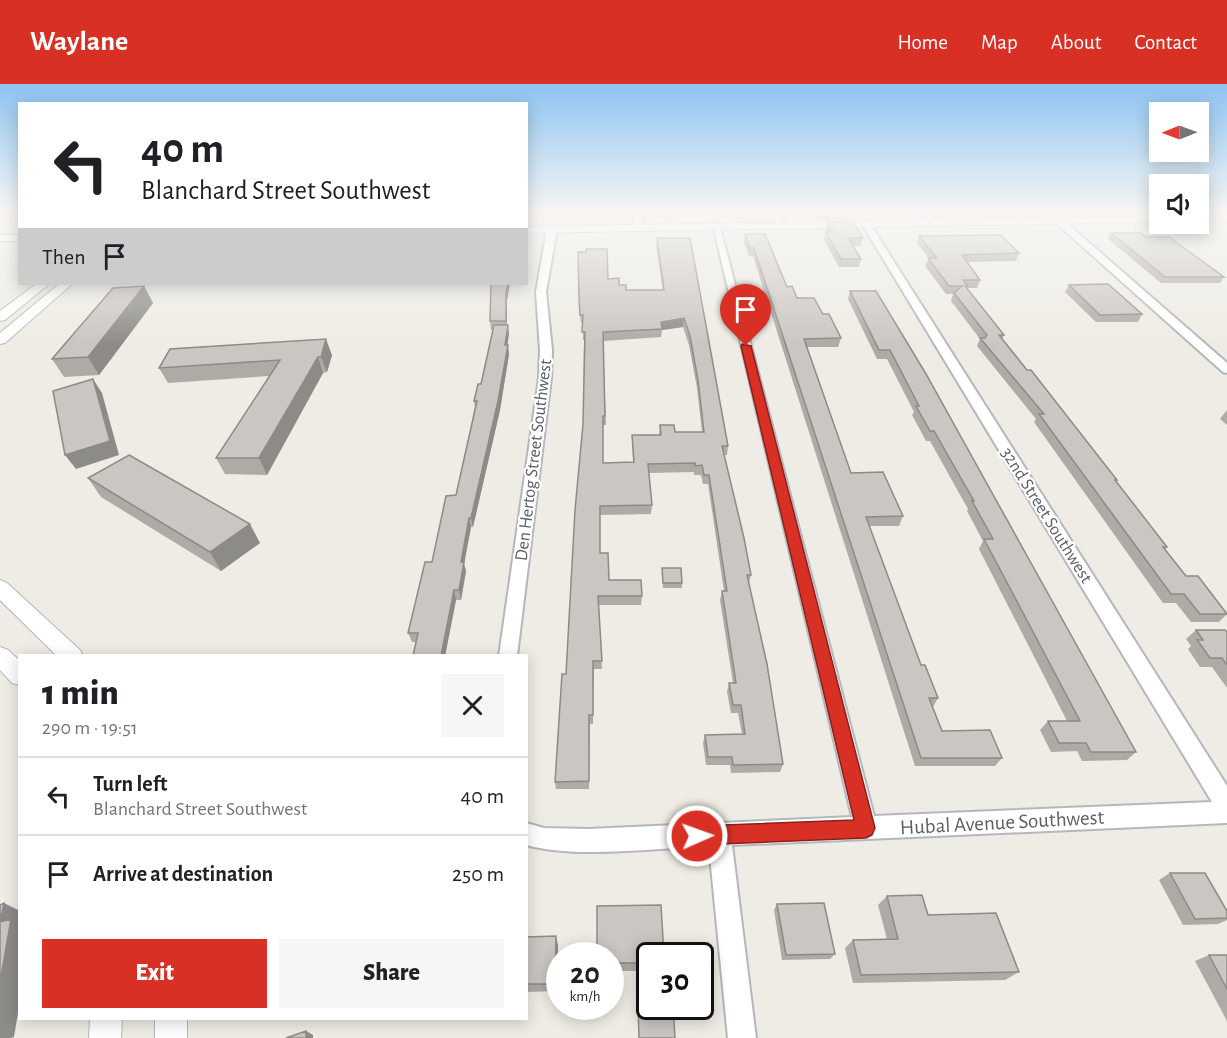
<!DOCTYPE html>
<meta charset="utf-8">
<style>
:root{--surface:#fff;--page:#f6f6f6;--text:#202124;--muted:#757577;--line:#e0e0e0;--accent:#d93025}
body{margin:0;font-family:"Alegreya Sans",sans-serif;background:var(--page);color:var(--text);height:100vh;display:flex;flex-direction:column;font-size:22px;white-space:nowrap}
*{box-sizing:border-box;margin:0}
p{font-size:20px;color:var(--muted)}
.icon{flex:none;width:33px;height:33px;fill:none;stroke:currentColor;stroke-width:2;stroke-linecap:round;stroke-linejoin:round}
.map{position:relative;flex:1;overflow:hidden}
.details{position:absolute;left:18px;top:570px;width:510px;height:366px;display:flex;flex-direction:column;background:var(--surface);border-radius:0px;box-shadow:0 3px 15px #0003}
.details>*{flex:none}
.guide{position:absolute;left:18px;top:18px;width:510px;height:183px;border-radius:0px;box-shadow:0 3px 15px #0003;background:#fff;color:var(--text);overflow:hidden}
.needle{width:39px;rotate:269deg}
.tools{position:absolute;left:1149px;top:18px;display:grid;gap:12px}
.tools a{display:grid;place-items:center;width:60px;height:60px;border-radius:0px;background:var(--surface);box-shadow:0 3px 15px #0003;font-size:30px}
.speed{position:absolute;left:546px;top:858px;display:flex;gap:12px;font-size:30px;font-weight:700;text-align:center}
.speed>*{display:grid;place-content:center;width:78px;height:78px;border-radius:50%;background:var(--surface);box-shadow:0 3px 15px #0003;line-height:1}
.speed small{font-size:15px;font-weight:400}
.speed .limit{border:3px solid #111;border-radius:9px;background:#fff;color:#111}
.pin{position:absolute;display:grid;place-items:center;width:51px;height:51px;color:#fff;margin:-62px -26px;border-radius:50% 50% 50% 0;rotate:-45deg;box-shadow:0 0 6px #0007}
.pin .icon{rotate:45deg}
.me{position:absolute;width:66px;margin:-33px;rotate:88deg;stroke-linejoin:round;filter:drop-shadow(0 0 4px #0008)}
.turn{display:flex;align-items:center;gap:21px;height:126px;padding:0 24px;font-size:27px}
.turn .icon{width:78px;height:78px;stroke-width:2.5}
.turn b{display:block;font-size:42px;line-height:51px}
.then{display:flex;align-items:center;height:57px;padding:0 24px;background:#0003;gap:12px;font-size:22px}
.round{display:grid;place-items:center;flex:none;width:63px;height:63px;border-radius:0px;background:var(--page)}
.headline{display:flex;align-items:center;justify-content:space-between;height:102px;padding:0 24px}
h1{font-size:36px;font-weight:800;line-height:45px}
.primary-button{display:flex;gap:12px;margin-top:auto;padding:12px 24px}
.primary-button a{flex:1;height:69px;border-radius:0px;background:var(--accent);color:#fff;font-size:24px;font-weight:800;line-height:69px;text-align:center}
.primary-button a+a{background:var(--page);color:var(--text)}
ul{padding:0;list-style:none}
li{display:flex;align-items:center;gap:18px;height:78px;padding:0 24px;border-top:2px solid var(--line)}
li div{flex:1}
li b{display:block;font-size:22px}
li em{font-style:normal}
header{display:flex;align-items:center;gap:36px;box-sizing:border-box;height:84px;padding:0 30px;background:var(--accent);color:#fff}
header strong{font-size:28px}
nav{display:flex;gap:33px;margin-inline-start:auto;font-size:21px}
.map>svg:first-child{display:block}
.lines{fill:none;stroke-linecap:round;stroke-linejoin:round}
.minor-casing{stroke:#b4b7bb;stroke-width:4}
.tertiary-casing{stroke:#b4b7bb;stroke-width:2}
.minor{fill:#fff;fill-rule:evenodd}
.tertiary{fill:#fff;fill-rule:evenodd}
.wall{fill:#aeaaa6;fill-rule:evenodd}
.shaded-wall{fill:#8d8b87}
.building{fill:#cac6c1;stroke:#8d8b87;stroke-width:1.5;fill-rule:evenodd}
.route{fill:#d93025;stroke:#8d1f18;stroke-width:1.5}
.labels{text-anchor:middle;stroke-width:4.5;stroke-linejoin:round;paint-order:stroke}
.street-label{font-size:18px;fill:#5c6064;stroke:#fff}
.near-street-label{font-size:21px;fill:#5c6064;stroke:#fff}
</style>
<header>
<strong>Waylane</strong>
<nav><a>Home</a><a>Map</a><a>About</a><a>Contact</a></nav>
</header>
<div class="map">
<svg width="1227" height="954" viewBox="0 0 1227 954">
<rect width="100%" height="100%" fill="#eeece4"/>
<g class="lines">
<defs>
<path id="minor" d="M 634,128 L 642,128 L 642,146 L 635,144 Z
M 782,128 L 790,128 L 796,141 L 795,143 L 789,143 Z
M 921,128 L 930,128 L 939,139 L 932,141 Z
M 1056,135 L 1062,135 L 1227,279 L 1227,289 L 1223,288 L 1056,139 Z
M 866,137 L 870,140 L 1227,702 L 1227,739 L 732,761 L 756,954 L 728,954 L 709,762 C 656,764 576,775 526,761 L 526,739 L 544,744 L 588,745 L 852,733 L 713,141 L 720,143 L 874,732 L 1212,718 L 862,140 Z
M 552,142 L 557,145 L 546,208 L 552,266 L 551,294 L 517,572 L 499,572 L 539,294 L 540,266 L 536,208 L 547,145 Z"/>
<path id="tertiary" d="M 1227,130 L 1227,136 L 1198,137 L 1198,131 Z
M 1160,132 L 1160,138 L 526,149 L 526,143 Z
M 0,151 L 20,151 L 20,157 L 0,157 Z
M 36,200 L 49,200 L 5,236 L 0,237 L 0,227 Z
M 59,200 L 72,200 L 5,259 L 0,260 L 0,249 Z
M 0,496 L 7,499 L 80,566 L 83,572 L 57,572 L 0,516 Z
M 0,563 L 8,566 L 20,577 L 20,601 L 12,599 L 0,586 Z
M 90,934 L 122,934 L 121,954 L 89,954 Z
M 155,934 L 187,934 L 187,954 L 155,954 Z"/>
</defs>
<use href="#minor" class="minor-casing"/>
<use href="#tertiary" class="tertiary-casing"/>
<use href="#minor" class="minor"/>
<use href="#tertiary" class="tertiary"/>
</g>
<path class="wall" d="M 665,128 L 681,128 L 680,131 L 666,131 Z
M 815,128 L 845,128 L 846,129 L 844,135 L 819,136 Z
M 827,138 L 863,154 L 861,162 L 853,162 L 861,175 L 859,183 L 839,183 L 824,156 L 826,148 L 825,146 Z
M 1111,149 L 1146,153 L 1224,193 L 1220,199 L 1161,199 L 1108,155 Z
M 745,150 L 797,214 L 823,230 L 841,254 L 838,263 L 807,263 L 851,389 L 903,432 L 899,442 L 869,442 L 921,581 L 938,614 L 933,623 L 942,647 L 1002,674 L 995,682 L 915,682 L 753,172 L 749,172 L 744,158 Z
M 919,152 L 1019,169 L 1016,177 L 967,178 L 980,196 L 977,204 L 968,204 L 967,205 L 1004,251 L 1002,256 L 1117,396 L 1116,397 L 1167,463 L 1165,466 L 1186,492 L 1227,529 L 1227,530 L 1219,538 L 1191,538 L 1176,519 L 1163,519 L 1034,338 L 1036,335 L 977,262 L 980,255 L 951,217 L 953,210 L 946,210 L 925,182 L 929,174 L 917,159 Z
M 657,154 L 728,362 L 727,371 L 724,371 L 751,491 L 749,499 L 783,680 L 780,688 L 731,689 L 730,681 L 706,681 L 703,659 L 705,651 L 742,650 L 738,629 L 731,629 L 727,608 L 729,599 L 733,599 L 720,516 L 722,507 L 724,507 L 708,400 L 703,400 L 701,391 L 694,391 L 694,388 L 649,389 L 652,421 L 651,430 L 600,431 L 600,469 L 609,496 L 642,512 L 641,521 L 599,521 L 602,585 L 594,585 L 593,640 L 590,640 L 589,705 L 556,705 L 555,698 L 566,590 L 583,340 L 584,256 L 583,256 L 583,239 L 581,239 L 579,223 L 608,195 L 626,206 L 663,206 L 656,162 ZM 683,243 L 689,261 L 697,304 L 702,348 L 675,348 L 660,341 L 659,351 L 632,351 L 633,378 L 603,379 L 603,341 L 606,341 L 603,257 L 661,253 L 662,246 Z
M 491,200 L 510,200 L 507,216 L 507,241 L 509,250 L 507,261 L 509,270 L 500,326 L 473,443 L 471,443 L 464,480 L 466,487 L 461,516 L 456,516 L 445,572 L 413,572 L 416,558 L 412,558 L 408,549 L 432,478 L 456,411 L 475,323 L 474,317 L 481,300 L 493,246 L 491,246 L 490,237 Z
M 1069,201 L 1142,230 L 1138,238 L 1096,238 L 1065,208 Z
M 144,202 L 153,219 L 99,291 L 64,293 L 52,275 Z
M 850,207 L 876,207 L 1136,668 L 1127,676 L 1082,677 L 1077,667 L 1051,668 L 1040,646 L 1048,637 L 1067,637 L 979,465 L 983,457 L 967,427 L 968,425 L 930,357 L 926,357 L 912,331 L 914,328 L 887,275 L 877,275 L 848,215 Z
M 332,271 L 327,288 L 323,289 L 267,391 L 225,390 L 216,374 L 269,292 L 168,299 L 159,284 Z
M 1227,326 L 1227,341 L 1220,335 Z
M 88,394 L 260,459 L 221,487 L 101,413 Z
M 662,484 L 682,499 L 682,504 L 663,504 Z
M 1196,546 L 1227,548 L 1227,604 L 1212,583 L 1200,583 L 1188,565 L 1191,562 L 1186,555 Z
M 1170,789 L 1227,827 L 1227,836 L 1218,840 L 1183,841 L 1159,796 Z
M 887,812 L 928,831 L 1019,888 L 1005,896 L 853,899 L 845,864 L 853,856 L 887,855 L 878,821 Z
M 777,820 L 835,870 L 830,875 L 782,876 L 774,826 Z
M 526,853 L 558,861 L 557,907 L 526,908 Z
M 1209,871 L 1227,871 L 1227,937 L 1195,877 Z
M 610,872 L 650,872 L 650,887 L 610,887 Z"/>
<path class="shaded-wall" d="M 508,200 L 510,200 L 507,216 L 507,246 L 506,237 L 506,208 Z
M 144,202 L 153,219 L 99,291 L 88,273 Z
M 684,234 L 683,243 L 662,246 L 661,238 Z
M 508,241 L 509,250 L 506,270 L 505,261 Z
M 326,255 L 332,271 L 327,288 L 321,273 Z
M 508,261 L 509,270 L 500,326 L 473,443 L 471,434 Z
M 318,273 L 323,289 L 267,391 L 259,374 Z
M 93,295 L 102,309 L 119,371 L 76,385 L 65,371 Z
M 469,434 L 471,443 L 464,480 L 466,487 L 461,516 L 459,506 L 461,478 Z
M 250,440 L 260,459 L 221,487 L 210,468 Z
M 454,506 L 456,516 L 445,572 L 441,572 Z
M 4,819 L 20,827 L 20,917 L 14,953 L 11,954 L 0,954 L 0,838 Z
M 556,852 L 558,861 L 557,907 L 555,900 Z
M 306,947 L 313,951 L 313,954 L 306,954 Z"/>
<path class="building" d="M 820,128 L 845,128 L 846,129 L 820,129 Z
M 827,138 L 853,138 L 863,154 L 848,154 L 861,175 L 841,175 L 826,148 L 833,148 Z
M 1111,149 L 1141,149 L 1146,153 L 1169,153 L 1224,193 L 1165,193 Z
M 745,150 L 765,150 L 787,203 L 792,202 L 797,214 L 814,214 L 823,230 L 829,230 L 841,254 L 804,255 L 851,389 L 883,388 L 903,432 L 866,433 L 921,581 L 925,581 L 938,614 L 929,614 L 942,647 L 990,646 L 1002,674 L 921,674 L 754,164 L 750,164 Z
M 1001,151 L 1019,169 L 962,171 L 980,196 L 963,196 L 968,202 L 965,202 L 1004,251 L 999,251 L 1027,286 L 1031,286 L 1117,396 L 1115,396 L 1167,463 L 1163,463 L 1186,492 L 1198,492 L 1227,530 L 1200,530 L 1184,510 L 1171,510 L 1039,330 L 1044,330 L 980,254 L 985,254 L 987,251 L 954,209 L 962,202 L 949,202 L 928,174 L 937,174 L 919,152 Z
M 657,154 L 690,154 L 728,362 L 722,362 L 744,454 L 751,491 L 747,491 L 767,580 L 783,680 L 733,681 L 732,673 L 708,673 L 705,651 L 745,650 L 741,621 L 733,621 L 729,599 L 736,599 L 722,507 L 727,507 L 709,391 L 704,391 L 702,381 L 695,382 L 695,379 L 648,380 L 652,421 L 600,422 L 600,469 L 608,469 L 609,496 L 641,496 L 642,512 L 598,512 L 602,577 L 593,577 L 593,631 L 589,631 L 589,697 L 555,698 L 562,590 L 566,590 L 575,426 L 583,340 L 585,248 L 582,248 L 583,231 L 580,231 L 579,215 L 578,168 L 586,168 L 586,165 L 607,165 L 608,195 L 619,194 L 619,201 L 626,201 L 626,206 L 664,206 ZM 684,234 L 690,252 L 698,296 L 704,348 L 675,348 L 674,341 L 660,341 L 661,351 L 632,351 L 634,378 L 603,379 L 603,332 L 605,332 L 603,248 L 662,245 L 661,238 Z
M 491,200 L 508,200 L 506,208 L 506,237 L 490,237 Z
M 1108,200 L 1142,230 L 1100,231 L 1069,201 Z
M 144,202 L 88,273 L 52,275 L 113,204 Z
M 850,207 L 876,207 L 926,290 L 1136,668 L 1091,668 L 1086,659 L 1059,659 L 1048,637 L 1080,637 L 984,455 L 993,455 L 972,417 L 974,417 L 934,347 L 930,347 L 916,322 L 919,322 L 890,266 L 879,266 Z
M 494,241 L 508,241 L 505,261 L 508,261 L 498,317 L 471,434 L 469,434 L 461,478 L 464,478 L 459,506 L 454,506 L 441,572 L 413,572 L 418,549 L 408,549 L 425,478 L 432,478 L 446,412 L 456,411 L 477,317 L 474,317 L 478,300 L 481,300 Z
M 326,255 L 321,273 L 318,273 L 259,374 L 216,374 L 280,276 L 159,284 L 170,265 Z
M 93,295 L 110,357 L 65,371 L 53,307 Z
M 129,371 L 250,440 L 210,468 L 88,394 Z
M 662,484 L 681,484 L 682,499 L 663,499 Z
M 1196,546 L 1225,546 L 1227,548 L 1227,581 L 1222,574 L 1210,574 L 1197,556 L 1203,556 Z
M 1170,789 L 1205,789 L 1227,827 L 1227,834 L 1195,835 Z
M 922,811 L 928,831 L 996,829 L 1019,888 L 861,891 L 853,856 L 898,855 L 887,812 Z
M 4,819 L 0,838 L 11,835 L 0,899 L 0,821 Z
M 824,819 L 835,870 L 786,871 L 777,820 Z
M 661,821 L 664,872 L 650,872 L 650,879 L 610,879 L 610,872 L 597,872 L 597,822 Z
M 556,852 L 555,900 L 526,900 L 526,853 Z
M 1209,871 L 1227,871 L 1227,905 Z
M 638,920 L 650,920 L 650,922 L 673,922 L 675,954 L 639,954 Z
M 306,947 L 306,954 L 286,954 Z"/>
<linearGradient id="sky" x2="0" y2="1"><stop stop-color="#8cc3f1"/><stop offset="0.49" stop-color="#f7f6f3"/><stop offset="1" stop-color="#f7f6f3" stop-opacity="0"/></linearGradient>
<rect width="1227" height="261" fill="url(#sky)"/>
<path class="route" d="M 742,260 L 751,262 L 875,744 L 872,751 L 866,754 L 697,761 L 690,758 L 688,752 L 690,745 L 697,742 L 854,736 L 741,262 Z"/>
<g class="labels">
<g class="street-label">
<text transform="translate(533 376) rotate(-83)" y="6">Den Hertog Street Southwest</text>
<text transform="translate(1047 431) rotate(58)" y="6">32nd Street Southwest</text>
</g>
<g class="near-street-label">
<text transform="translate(1002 738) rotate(-3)" y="7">Hubal Avenue Southwest</text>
</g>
</g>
</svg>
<div class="tools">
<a><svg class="needle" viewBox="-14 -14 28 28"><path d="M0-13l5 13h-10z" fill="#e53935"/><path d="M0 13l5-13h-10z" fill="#757577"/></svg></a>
<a><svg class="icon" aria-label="sound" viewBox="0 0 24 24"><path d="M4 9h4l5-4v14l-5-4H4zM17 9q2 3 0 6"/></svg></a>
</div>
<div class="speed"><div>20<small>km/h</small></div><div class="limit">30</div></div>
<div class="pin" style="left:746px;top:262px;background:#d93025"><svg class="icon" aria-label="arrive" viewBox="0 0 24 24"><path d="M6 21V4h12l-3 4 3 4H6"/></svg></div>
<svg class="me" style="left:697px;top:752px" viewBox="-20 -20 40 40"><circle r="17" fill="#d93025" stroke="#fff" stroke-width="3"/><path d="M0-11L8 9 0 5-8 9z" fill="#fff"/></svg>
<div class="guide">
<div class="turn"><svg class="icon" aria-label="left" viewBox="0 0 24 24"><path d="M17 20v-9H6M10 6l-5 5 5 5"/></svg><div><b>40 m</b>Blanchard Street Southwest</div></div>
<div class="then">Then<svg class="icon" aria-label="arrive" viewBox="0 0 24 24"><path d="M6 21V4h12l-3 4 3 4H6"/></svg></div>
</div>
<section class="details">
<div class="headline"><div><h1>1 min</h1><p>290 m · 19:51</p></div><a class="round"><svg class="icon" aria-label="close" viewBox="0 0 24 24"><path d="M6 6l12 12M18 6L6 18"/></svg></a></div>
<ul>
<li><svg class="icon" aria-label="left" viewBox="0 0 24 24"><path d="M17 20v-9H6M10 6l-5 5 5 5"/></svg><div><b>Turn left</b><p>Blanchard Street Southwest</p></div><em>40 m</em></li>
<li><svg class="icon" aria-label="arrive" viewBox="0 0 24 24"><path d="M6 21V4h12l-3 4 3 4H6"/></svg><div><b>Arrive at destination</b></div><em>250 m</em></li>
</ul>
<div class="primary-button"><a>Exit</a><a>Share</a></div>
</section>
</div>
